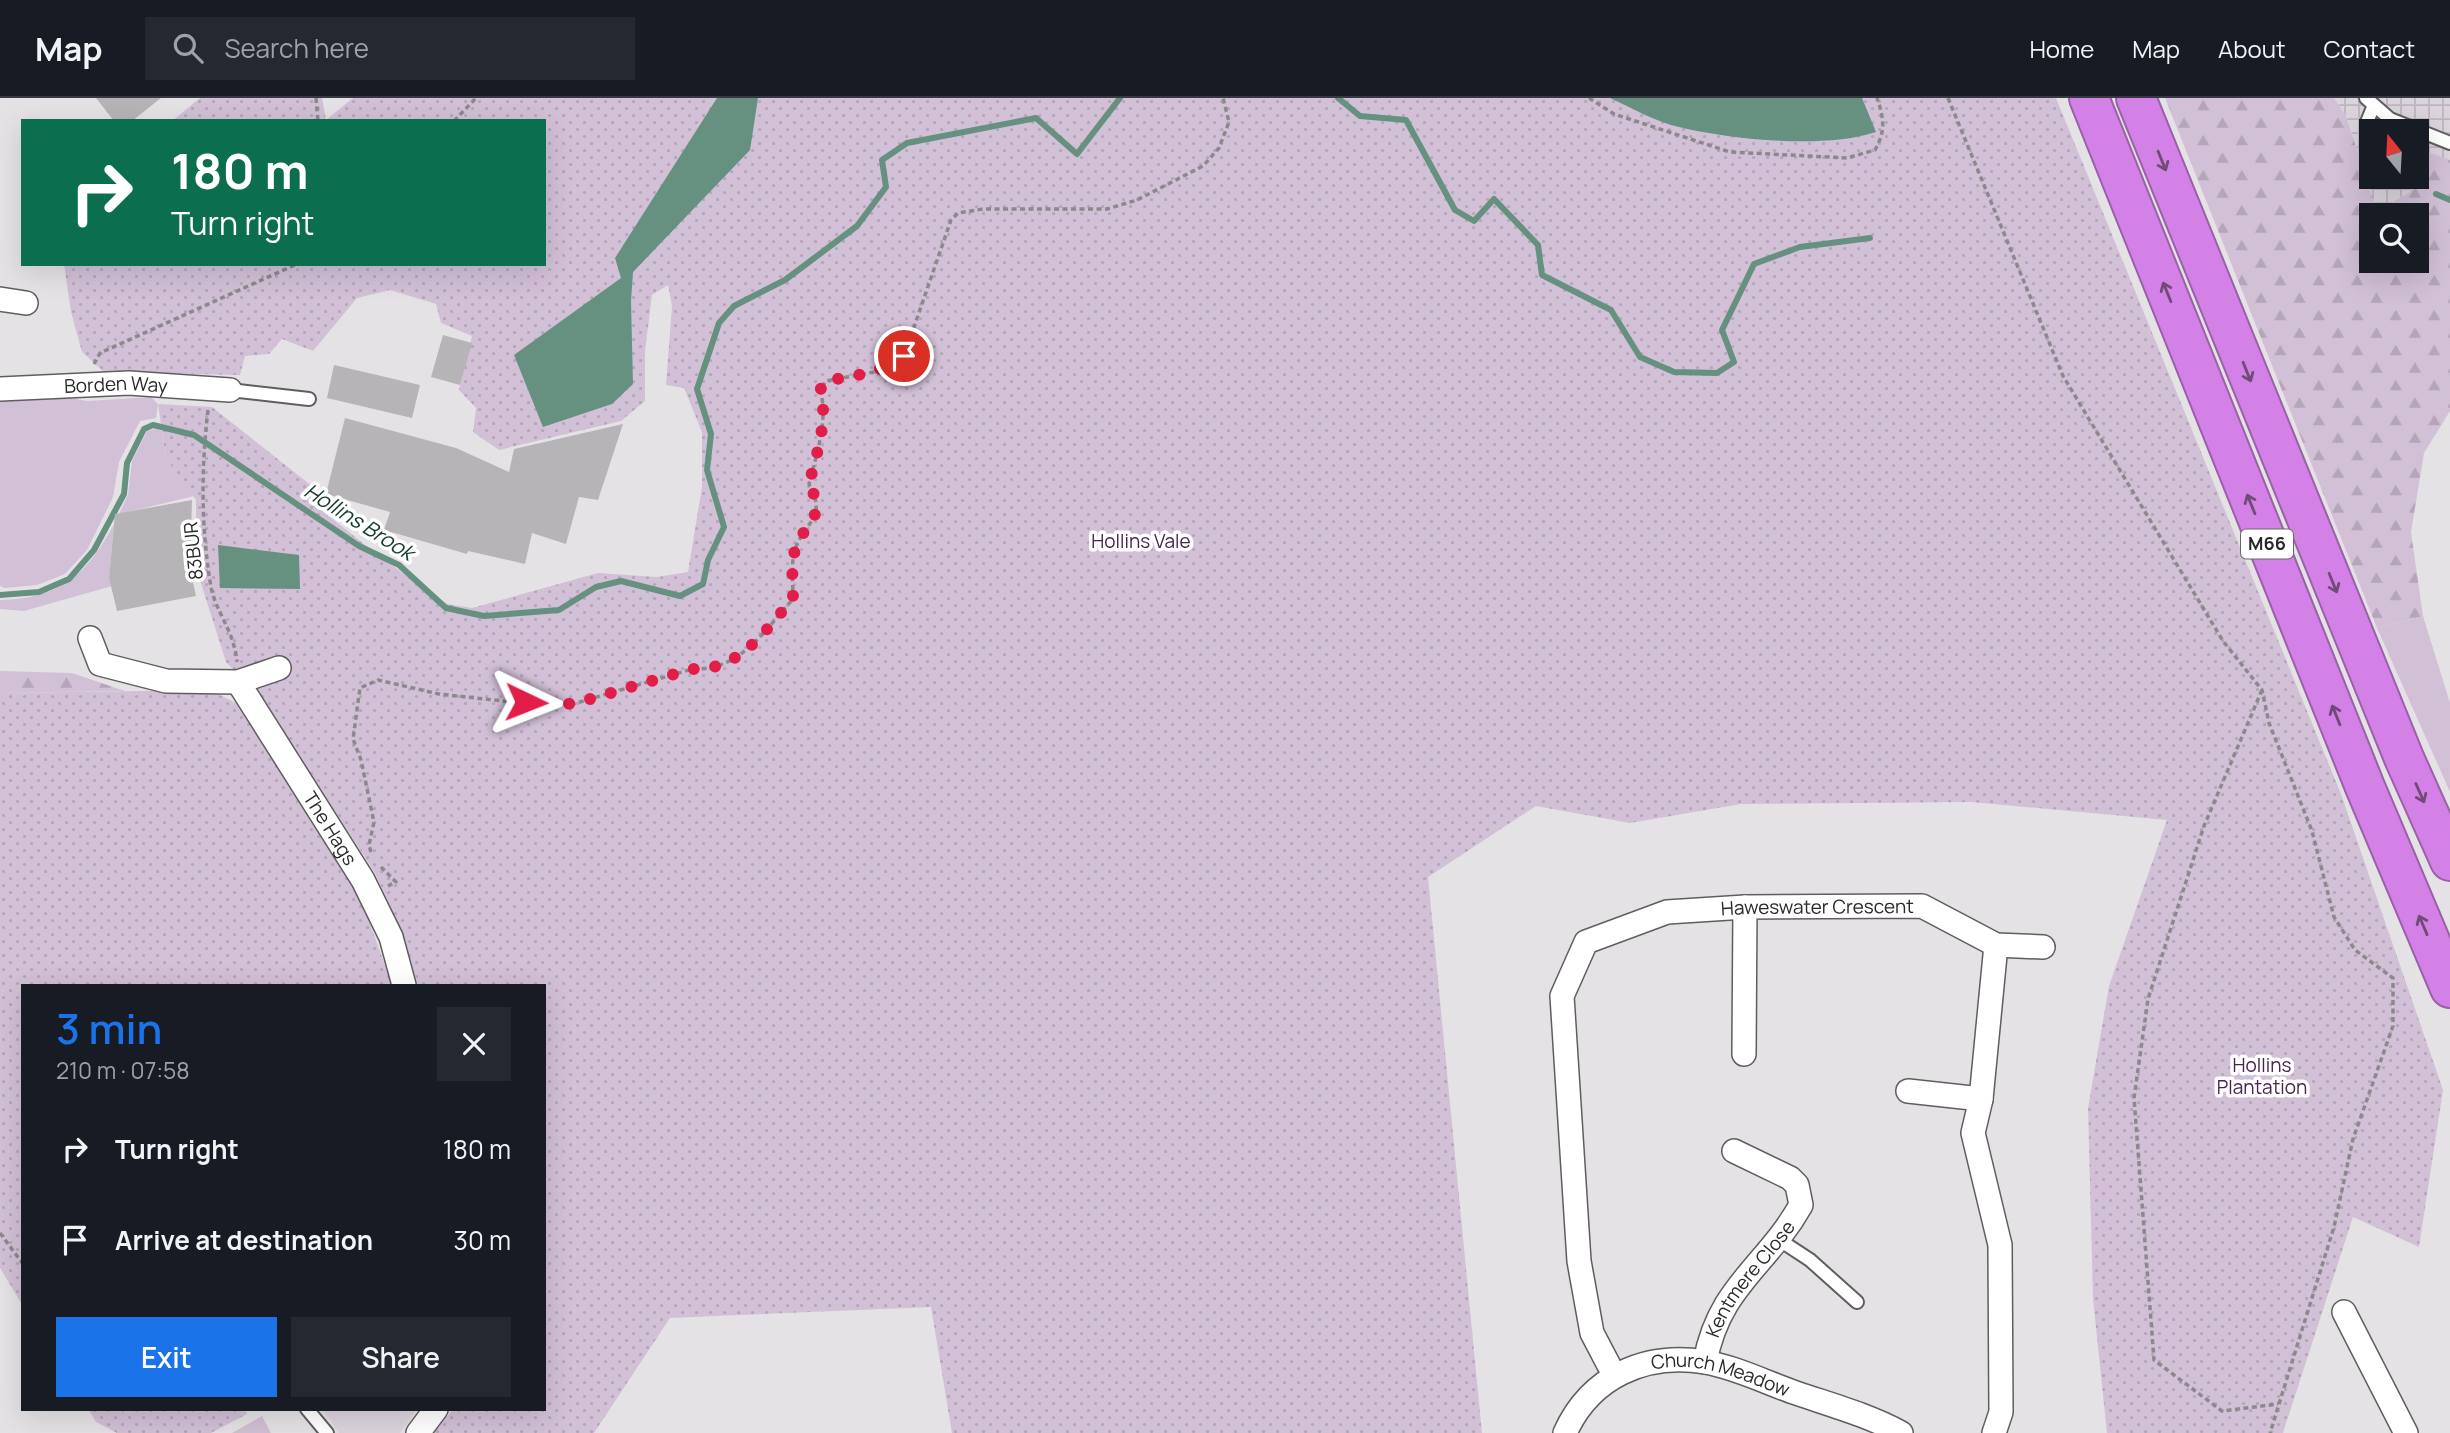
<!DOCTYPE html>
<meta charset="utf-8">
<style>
:root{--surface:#171b24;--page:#242831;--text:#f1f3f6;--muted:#9ea1a6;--line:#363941;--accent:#1a73e8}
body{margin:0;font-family:Manrope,sans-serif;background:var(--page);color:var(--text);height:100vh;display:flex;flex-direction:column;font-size:26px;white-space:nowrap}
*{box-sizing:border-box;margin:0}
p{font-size:23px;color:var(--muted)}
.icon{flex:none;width:38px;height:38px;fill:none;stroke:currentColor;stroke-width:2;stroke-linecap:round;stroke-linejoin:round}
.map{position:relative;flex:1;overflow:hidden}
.side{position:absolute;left:21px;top:886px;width:525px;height:427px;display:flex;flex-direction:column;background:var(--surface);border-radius:0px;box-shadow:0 7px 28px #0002}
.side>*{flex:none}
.hud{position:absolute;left:21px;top:21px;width:525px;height:147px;border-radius:0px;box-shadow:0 7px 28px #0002;background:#0b6e4f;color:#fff;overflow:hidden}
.needle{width:46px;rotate:342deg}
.buttons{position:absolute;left:2359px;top:21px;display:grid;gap:14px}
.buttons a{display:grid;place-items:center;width:70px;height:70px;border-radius:0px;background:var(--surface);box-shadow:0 7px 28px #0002;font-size:35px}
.pin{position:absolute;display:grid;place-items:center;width:60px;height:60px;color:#fff;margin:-30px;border:4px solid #fff;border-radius:50%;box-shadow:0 2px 7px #0007}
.me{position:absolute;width:77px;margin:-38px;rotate:92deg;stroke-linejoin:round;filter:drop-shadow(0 0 5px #0008)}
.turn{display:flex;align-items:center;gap:24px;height:147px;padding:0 35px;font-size:32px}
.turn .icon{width:91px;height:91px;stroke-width:2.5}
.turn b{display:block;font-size:49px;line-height:60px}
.round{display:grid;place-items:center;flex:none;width:74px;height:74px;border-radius:0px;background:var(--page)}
.head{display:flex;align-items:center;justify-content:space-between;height:119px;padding:0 35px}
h1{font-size:42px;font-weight:600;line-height:52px;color:var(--accent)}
.action{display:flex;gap:14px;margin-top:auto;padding:14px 35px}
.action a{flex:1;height:80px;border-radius:0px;background:var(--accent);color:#fff;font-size:28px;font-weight:600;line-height:80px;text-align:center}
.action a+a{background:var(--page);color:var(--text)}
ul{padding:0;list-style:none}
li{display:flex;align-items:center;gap:21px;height:91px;padding:0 35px}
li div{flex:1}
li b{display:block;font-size:26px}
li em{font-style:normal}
header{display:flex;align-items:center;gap:42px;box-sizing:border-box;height:98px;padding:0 35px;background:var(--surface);border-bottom:2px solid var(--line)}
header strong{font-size:33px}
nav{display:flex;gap:38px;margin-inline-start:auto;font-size:24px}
.search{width:490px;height:63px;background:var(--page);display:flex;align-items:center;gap:18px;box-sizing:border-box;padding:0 24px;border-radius:0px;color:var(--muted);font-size:26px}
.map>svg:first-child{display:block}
.built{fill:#dbd4dd}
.industrial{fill:url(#industrial-grid)}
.grass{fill:#d2c0d6}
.forest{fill:url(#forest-firs);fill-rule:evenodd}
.park{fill:url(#park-dots)}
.water{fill:#669080}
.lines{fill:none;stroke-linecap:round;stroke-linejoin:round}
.stream{stroke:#669080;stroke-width:6}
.building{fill:#b7b4b8}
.service-casing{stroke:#605d60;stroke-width:16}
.minor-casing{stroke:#605d60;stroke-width:26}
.motorway-casing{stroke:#9862a5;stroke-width:42}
.path{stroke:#8b898b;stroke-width:3.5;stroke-dasharray:5 3.5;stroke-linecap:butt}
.service{stroke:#fff;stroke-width:12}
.minor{stroke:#fff;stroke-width:23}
.motorway{stroke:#d381e7;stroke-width:38}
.oneway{stroke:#6e4c76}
.route{stroke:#e11d48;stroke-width:12;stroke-dasharray:0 21.6}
.labels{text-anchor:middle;stroke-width:7;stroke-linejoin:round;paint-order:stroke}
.shield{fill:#fff;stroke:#6a696a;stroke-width:2}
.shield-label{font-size:18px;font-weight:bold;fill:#2a292a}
.street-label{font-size:19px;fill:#2a292a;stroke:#fff}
.park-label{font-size:19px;fill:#47254f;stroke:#fff}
.water-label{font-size:21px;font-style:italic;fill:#133a2d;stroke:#fff}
</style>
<header>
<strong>Map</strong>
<div class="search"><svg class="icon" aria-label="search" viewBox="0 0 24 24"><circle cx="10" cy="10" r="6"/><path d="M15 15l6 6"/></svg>Search here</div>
<nav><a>Home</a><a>Map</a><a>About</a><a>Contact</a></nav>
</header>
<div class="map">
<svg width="2450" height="1335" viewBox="0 0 2450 1335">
<defs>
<pattern id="industrial-grid" width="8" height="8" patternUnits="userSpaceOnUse" patternTransform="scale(1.75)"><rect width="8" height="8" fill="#dbd4dd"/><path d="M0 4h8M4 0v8" fill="none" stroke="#bcb6be"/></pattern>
<pattern id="forest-firs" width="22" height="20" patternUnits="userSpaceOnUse" patternTransform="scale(1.75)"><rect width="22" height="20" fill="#d2c0d6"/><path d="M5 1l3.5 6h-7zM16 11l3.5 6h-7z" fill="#b4a5b8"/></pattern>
<pattern id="park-dots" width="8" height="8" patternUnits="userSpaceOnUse" patternTransform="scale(1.75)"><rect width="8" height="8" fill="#d2c0d6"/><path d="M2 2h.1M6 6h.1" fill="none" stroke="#b4a5b8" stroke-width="1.8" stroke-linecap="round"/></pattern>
</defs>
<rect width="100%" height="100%" fill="#e5e2e6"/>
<path class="built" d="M 322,1311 L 417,1311 L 400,1335 L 339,1335 Z"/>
<path class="industrial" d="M 2334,0 L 2450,0 L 2450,62 L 2423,53 L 2417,73 L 2417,33 L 2371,33 L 2371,79 L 2415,79 L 2410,94 L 2377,113 L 2346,18 Z"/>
<path class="grass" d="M 51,297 L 88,303 L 151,299 L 158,306 L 156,320 L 140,323 L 119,364 L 113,399 L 87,452 L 65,476 L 37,487 L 5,490 L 0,488 L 0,299 Z
M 155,331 L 162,333 L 166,360 L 194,398 L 119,416 L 128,397 L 132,363 L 147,333 Z
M 114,426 L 109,480 L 112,488 L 24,513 L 0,511 L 0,502 C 59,501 87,477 114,426 Z
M 2423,518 L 2450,605 L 2450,694 L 2377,530 Z
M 262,1318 L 271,1335 L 232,1335 Z"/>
<path class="forest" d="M 2165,0 L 2334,0 L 2346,18 L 2377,113 L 2410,94 L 2423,52 L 2450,62 L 2450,313 L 2424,355 L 2411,434 L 2423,518 L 2377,530 ZM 2371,117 L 2417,117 L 2417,163 L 2371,163 Z
M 0,573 L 72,575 L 125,593 L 0,595 Z"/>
<path class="park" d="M 200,0 L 322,0 L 326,22 L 353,0 L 2056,0 L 2341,696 L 2443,992 L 2419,1149 L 2353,1119 L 2283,1335 L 2107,1335 L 2093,1201 L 2088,1010 L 2109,888 L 2167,722 L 1971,704 L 1741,706 L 1630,725 L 1536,708 L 1428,779 L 1482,1335 L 952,1335 L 931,1209 L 670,1220 L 594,1335 L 434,1335 L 453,1311 L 544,1311 L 544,887 L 418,887 L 402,833 L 375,775 L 265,605 L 226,564 L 197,473 L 196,402 L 166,360 L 158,306 L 212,309 L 322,396 L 314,406 L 380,459 L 447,506 L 472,510 L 598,475 L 657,479 L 688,474 L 702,389 L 702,334 L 684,290 L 666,287 L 672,208 L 668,187 L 652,197 L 645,253 L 645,303 L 621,323 L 499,352 L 473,334 L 476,310 L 459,292 L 472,238 L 441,225 L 436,206 L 390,192 L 357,200 L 313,253 L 282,241 L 269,256 L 245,258 L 240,277 L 104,274 L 82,254 L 71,214 L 64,166 L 544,166 L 544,23 L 172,23 Z
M 210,592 L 242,608 L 317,724 L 364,809 L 392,887 L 23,887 L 23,1208 L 0,1170 L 0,595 Z
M 88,1311 L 245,1311 L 247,1316 L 211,1335 L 117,1335 L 96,1324 Z"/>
<path class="water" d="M 717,0 L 758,0 L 750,52 L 633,174 L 631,203 L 633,286 L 612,306 L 543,329 L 514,257 L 621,180 L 615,160 Z
M 1610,0 L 1862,0 L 1876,34 C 1824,51 1733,42 1679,29 C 1656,24 1632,10 1610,0 Z
M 218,447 L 299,457 L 300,491 L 220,490 Z"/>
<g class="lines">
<path class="stream" d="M 1338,0 L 1360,18 L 1406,22 L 1455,112 L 1474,123 L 1494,101 L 1538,147 L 1542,177 L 1611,212 L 1640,259 L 1674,274 L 1717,275 L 1734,264 L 1722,232 L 1754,166 L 1800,149 L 1870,140
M 2436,96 L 2450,102
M 0,497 L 39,494 L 69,481 L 94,452 L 124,396 L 127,365 L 144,331 L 153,327 L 194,337 L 359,448 L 399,467 L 446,510 L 484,518 L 559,512 L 596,489 L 621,483 L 680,498 L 703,486 L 708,462 L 724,429 L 707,372 L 711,336 L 697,291 L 719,225 L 734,208 L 785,182 L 857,128 L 886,89 L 882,62 L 907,45 L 1036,20 L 1077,56 L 1120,0"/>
</g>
<path class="building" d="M 96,0 L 161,0 L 132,23 L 114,23 Z
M 443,237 L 472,245 L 460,287 L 431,279 Z
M 334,267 L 420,287 L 412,320 L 327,300 Z
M 345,320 L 456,350 L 509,374 L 514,351 L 623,326 L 598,402 L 579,399 L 566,446 L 532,435 L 525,466 L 468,453 L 467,456 L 384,432 L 390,414 L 326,396 Z
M 192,402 L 190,471 L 196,498 L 117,513 L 109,480 L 115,416 Z"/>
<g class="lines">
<defs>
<path id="service" d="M 2366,0 L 2390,21 L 2450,45
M 2371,41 L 2367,24 L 2374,7
M 230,292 L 309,301
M 1778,1141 L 1810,1162 L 1857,1204
M 307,1311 L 327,1335"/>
<g id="minor">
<path d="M 0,201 L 26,205"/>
<path id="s1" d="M 0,291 L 129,285 L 230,292"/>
<path d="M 90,540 L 100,566 L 166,583 L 238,584 L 279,570"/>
<path id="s2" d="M 238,584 L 363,782 L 391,839 L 404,887"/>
<path d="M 1744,956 L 1745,809"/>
<path d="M 1908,993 L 1981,1001"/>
<path d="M 2344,1214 L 2406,1335"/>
<path id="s3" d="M 1705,1264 C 1719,1188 1766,1169 1801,1107 L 1797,1087 L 1790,1080 L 1734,1053"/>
<path id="s4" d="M 1614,1277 L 1592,1235 L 1579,1163 L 1562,898 L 1586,844 L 1667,814 L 1745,809 L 1922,808 L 1996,847 L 2043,849"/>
<path d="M 418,1335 L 436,1311"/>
<path id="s5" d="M 1565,1335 C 1590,1279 1645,1254 1705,1264 C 1735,1269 1767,1285 1796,1295 C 1831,1307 1868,1317 1901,1335"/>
<path d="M 1994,1335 L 2001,1314 L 2000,1147 L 1973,1035 L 1981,1001 L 1996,847"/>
</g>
<path id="motorway" d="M 2089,0 L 2365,689 L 2450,890
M 2136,0 L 2404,660 L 2450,763"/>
</defs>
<use href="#service" class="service-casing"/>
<use href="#minor" class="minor-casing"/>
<use href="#motorway" class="motorway-casing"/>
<path class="path" d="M 316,0 L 318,23
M 1589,0 L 1614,16 L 1730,54 L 1847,60 L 1875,52 C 1886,32 1884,21 1877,0
M 1948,0 L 2063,278 L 2223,543 L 2262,592 L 2269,625 L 2312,733 L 2334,819 L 2355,852 L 2393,880 L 2393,928 L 2353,1041 L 2334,1129 L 2270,1335
M 454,23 L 476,0
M 94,266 L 100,255 L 297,166
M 208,312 C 201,370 201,431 211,489 C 216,515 234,532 237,564
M 2262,592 L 2204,728 L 2148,901 L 2134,1000 L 2154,1262 L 2222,1313 L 2278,1306
M 371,754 L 369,747 L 374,724 L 361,662 L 353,641 L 360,590 L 378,582 L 439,596 L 503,603 L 573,606 L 692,571 C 740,573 764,533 793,501 C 793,487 791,469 794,456 C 802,422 829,424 809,386 C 816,358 829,320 820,292 L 826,283 L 874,274 L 904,258 L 951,122 L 958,115 L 983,111 L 1107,111 L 1137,102 L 1203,68 L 1219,50 L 1229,24 L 1223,0
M 381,769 L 396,784 L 388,788
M 0,1135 L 23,1166"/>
<use href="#service" class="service"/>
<use href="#minor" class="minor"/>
<use href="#motorway" class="motorway"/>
</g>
<defs><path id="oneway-shaft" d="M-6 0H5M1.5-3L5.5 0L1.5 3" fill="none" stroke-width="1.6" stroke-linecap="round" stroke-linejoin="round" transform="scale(1.75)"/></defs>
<g class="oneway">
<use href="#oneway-shaft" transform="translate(2162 63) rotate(68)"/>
<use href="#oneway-shaft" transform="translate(2167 194) rotate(-112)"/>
<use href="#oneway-shaft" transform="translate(2247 274) rotate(68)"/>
<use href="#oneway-shaft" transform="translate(2251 406) rotate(-112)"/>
<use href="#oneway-shaft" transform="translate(2333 485) rotate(68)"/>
<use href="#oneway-shaft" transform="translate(2336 617) rotate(-112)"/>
<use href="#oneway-shaft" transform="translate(2420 695) rotate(66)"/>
<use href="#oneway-shaft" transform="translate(2423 827) rotate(-113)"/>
</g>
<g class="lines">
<path class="route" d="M 526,604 L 573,606 L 692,571 C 740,573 764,533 793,501 C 793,487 791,469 794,456 C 802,423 829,423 809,386 C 816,358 829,321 820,292 L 826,283 L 874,274 L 904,258"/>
</g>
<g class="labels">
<rect class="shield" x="2241" y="431.5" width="52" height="29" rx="5"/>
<g class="shield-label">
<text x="2267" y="452">M66</text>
</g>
<g class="street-label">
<text dy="7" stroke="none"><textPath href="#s1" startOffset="116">Borden Way</textPath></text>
<text transform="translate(193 453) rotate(-96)" y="7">83BUR</text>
<text dy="7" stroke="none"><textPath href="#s2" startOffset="173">The Hags</textPath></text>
<text dy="7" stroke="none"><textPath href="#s4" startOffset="682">Haweswater Crescent</textPath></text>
<text dy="7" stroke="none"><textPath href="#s3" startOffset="96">Kentmere Close</textPath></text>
<text dy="7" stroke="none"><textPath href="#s5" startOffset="187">Church Meadow</textPath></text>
</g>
<g class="park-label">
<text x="1141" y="450">Hollins Vale</text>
<text x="2262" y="974">Hollins<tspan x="2262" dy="22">Plantation</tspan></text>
</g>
<g class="water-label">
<text transform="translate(359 424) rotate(32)" y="7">Hollins Brook</text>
</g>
</g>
</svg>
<div class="buttons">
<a><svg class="needle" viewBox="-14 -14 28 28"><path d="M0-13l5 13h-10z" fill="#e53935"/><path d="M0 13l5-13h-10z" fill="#9ea1a6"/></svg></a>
<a><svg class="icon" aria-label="search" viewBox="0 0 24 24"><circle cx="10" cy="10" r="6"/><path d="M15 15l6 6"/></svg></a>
</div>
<div class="pin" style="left:904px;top:258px;background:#d93025"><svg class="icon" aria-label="arrive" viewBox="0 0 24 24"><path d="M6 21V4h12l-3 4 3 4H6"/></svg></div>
<svg class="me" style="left:526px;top:604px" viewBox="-20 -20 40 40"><path d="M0-17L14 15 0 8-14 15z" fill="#e11d48" stroke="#fff" stroke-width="4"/></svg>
<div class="hud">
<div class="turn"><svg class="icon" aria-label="right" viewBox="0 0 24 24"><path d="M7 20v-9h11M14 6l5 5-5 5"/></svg><div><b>180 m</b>Turn right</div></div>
</div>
<section class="side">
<div class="head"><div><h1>3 min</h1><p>210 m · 07:58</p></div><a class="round"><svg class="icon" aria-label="close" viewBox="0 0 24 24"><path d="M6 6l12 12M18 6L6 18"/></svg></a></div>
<ul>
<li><svg class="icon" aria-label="right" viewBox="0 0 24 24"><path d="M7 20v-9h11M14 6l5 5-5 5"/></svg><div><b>Turn right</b></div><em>180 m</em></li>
<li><svg class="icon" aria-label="arrive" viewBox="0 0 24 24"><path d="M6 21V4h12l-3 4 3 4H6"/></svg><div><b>Arrive at destination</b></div><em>30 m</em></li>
</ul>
<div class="action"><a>Exit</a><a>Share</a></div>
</section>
</div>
